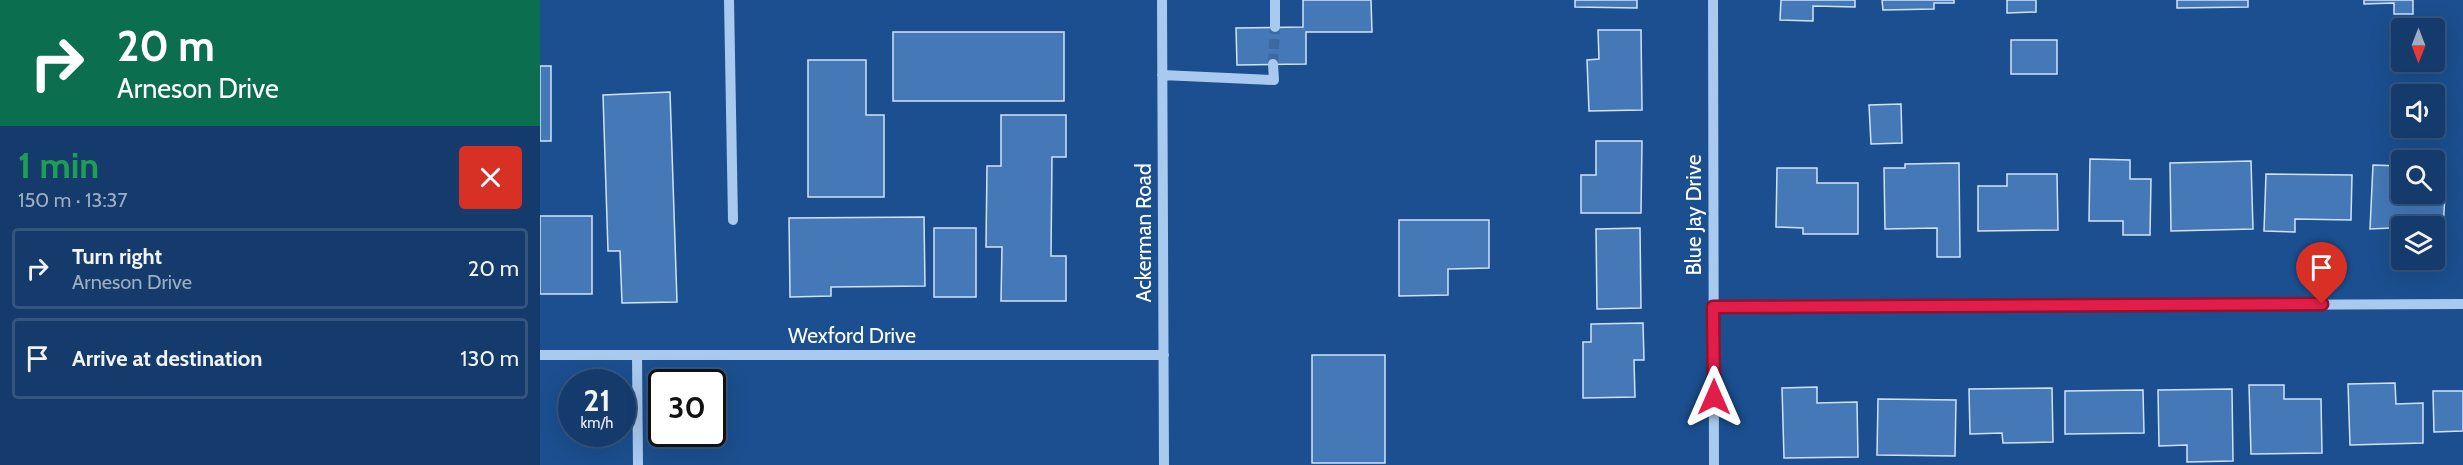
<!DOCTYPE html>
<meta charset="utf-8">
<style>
:root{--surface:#143b6b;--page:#214673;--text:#f1f3f6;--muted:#9dadc1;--line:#33557e}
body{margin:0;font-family:Cabin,sans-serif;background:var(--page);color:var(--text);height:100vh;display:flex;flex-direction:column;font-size:22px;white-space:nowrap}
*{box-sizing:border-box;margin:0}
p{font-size:20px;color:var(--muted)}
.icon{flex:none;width:33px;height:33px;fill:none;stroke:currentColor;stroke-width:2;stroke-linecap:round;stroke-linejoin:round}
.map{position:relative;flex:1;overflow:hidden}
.sheet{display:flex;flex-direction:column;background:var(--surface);width:540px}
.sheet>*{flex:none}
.banner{background:#0b6e4f;color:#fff;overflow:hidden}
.needle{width:39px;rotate:180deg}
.tools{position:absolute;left:1851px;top:18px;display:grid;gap:12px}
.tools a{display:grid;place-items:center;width:54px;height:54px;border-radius:6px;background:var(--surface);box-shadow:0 6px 24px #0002,0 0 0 2px var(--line);font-size:30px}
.speed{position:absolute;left:18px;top:369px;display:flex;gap:12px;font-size:30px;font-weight:700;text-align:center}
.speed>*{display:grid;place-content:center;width:78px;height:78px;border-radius:50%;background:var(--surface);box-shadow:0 6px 24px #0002,0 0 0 2px var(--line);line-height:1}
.speed small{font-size:15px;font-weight:400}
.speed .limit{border:3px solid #111;border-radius:9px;background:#fff;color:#111}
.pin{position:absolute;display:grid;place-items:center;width:51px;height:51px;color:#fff;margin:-62px -26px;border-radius:50% 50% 50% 0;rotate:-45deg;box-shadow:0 0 6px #0007}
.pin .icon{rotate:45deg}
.me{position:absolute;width:66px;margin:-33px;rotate:0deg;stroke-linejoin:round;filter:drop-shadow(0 0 4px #0008)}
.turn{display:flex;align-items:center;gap:21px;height:126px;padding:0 18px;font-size:27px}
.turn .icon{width:78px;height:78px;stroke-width:2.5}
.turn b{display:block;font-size:42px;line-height:51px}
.round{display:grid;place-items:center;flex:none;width:63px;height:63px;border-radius:6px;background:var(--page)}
.head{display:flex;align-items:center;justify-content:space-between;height:102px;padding:0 18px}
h1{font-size:36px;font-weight:700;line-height:45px;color:#1e9e55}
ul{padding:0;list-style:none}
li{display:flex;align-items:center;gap:18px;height:81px;margin:0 12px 9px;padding:0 6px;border:3px solid var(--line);border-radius:6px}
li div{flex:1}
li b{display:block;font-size:22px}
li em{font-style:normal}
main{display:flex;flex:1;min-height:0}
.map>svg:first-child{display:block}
.building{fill:#4478b7;stroke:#cfe3fa;stroke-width:1.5}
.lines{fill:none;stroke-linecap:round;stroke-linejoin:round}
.minor-tunnel{stroke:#3d69a0;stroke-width:10;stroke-dasharray:10 5;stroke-linecap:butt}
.minor{stroke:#a9c9ee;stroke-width:10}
.route-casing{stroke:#92132f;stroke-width:15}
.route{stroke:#e11d48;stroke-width:10}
.labels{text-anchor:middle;stroke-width:4.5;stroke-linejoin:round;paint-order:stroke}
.street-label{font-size:21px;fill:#fff;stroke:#1b4f8f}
</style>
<main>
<section class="sheet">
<div class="banner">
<div class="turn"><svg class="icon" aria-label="right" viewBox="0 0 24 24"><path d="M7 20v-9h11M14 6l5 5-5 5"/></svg><div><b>20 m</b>Arneson Drive</div></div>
</div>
<div class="head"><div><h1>1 min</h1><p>150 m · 13:37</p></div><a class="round" style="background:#d93025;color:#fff"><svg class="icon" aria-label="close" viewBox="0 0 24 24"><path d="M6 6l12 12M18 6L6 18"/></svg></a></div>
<ul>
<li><svg class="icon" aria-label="right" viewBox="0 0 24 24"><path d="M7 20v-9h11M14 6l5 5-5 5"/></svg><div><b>Turn right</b><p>Arneson Drive</p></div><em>20 m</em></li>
<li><svg class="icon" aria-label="arrive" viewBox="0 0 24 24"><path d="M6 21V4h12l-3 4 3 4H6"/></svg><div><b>Arrive at destination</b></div><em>130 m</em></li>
</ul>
</section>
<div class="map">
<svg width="1923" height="465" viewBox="0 0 1923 465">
<rect width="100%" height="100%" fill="#1b4f8f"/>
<path class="building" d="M 763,0 L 831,0 L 832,32 L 766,32 L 766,64 L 697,65 L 696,28 L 763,27 Z
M 1035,0 L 1097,0 L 1097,8 L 1035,7 Z
M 1241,0 L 1315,0 L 1315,7 L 1273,6 L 1273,21 L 1240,20 Z
M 1342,0 L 1414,0 L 1414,3 L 1394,3 L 1394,9 L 1343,10 Z
M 1467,0 L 1496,0 L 1496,12 L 1467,13 Z
M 1637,0 L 1708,0 L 1708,7 L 1637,8 Z
M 1824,0 L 1873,0 L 1873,14 L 1854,14 L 1854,3 L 1824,4 Z
M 1058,30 L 1101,30 L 1102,110 L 1049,111 L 1047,60 L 1059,59 Z
M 353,32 L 524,32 L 524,101 L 353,101 Z
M 1471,40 L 1517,40 L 1517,74 L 1471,74 Z
M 268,60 L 326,60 L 326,115 L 344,115 L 344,197 L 268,197 Z
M 0,66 L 11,66 L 11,141 L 0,141 Z
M 130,92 L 137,302 L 82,303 L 80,251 L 68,251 L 63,95 Z
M 1361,104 L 1362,143 L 1331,144 L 1329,105 Z
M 461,115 L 526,115 L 526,157 L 512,157 L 511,256 L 526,256 L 526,301 L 461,301 L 462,247 L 446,247 L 447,166 L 461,166 Z
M 1056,141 L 1102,141 L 1101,213 L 1041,213 L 1041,175 L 1056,175 Z
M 1550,159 L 1590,160 L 1590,179 L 1611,179 L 1610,235 L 1583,235 L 1583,221 L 1549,221 Z
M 1711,161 L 1713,229 L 1631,231 L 1630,163 Z
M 1419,163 L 1420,257 L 1397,257 L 1397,228 L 1345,229 L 1344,168 L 1365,168 L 1365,164 Z
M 1833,165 L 1862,166 L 1862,194 L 1905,193 L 1903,231 L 1894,230 L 1894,226 L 1830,229 Z
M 1237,168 L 1277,168 L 1277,183 L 1318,183 L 1318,234 L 1263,234 L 1263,228 L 1236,227 Z
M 1467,174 L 1517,174 L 1518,230 L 1438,231 L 1438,186 L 1467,186 Z
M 1726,174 L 1812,175 L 1811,220 L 1755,219 L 1755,232 L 1724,231 Z
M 0,216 L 52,216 L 52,294 L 0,294 Z
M 384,217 L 385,286 L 291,287 L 291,296 L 250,297 L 249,218 Z
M 859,220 L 949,220 L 949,268 L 908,269 L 908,295 L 859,296 Z
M 394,228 L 436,228 L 436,297 L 394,297 Z
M 1100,228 L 1101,308 L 1057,309 L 1056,229 Z
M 1103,323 L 1104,360 L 1094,360 L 1095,397 L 1043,398 L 1043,342 L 1051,342 L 1051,324 Z
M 772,355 L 845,355 L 845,463 L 772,463 Z
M 1855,383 L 1856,404 L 1883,403 L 1883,443 L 1810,445 L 1808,384 Z
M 1709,385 L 1744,385 L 1744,399 L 1781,399 L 1782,453 L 1711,454 Z
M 1277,387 L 1277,403 L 1317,402 L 1318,457 L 1244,458 L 1242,388 Z
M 1512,388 L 1513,442 L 1463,443 L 1462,433 L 1430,434 L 1429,389 Z
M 1692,389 L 1693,461 L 1647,462 L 1647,445 L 1619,446 L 1618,390 Z
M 1603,390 L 1604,433 L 1525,434 L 1525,391 Z
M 1893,391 L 1923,391 L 1923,431 L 1894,432 Z
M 1338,399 L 1416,400 L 1415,456 L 1337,455 Z"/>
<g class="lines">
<path class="minor-tunnel" d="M 733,64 L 735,27"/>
<path class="minor" d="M 189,0 L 193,220
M 622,0 L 624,465
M 1173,0 L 1174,465
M 735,27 L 735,0
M 622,75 L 734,80 L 733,64
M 1173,307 L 1923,304
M 0,355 L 624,355
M 97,355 L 98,465"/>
</g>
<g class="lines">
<defs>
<path id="route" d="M 1174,397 L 1173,307 L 1782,304"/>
</defs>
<use href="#route" class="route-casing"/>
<use href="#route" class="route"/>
</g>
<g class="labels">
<g class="street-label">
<text transform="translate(1154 215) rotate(-90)" y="7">Blue Jay Drive</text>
<text transform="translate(604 233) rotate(-90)" y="7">Ackerman Road</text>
<text x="312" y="343">Wexford Drive</text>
</g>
</g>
</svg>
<div class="tools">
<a><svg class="needle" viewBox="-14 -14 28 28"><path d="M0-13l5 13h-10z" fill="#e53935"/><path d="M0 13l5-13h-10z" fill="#9dadc1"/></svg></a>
<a><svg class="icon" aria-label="sound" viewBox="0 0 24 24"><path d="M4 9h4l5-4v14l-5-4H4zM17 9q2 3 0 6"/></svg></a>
<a><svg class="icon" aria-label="search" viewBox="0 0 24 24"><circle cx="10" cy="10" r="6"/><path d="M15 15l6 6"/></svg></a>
<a><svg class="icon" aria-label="layers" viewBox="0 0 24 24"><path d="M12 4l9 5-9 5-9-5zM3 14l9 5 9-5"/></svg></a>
</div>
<div class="speed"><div>21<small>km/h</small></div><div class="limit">30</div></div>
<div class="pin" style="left:1782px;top:304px;background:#d93025"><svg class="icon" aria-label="arrive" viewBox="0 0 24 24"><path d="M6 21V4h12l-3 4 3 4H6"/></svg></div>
<svg class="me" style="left:1174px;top:397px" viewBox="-20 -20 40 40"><path d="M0-17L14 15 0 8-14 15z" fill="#e11d48" stroke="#fff" stroke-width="4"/></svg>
</div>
</main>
